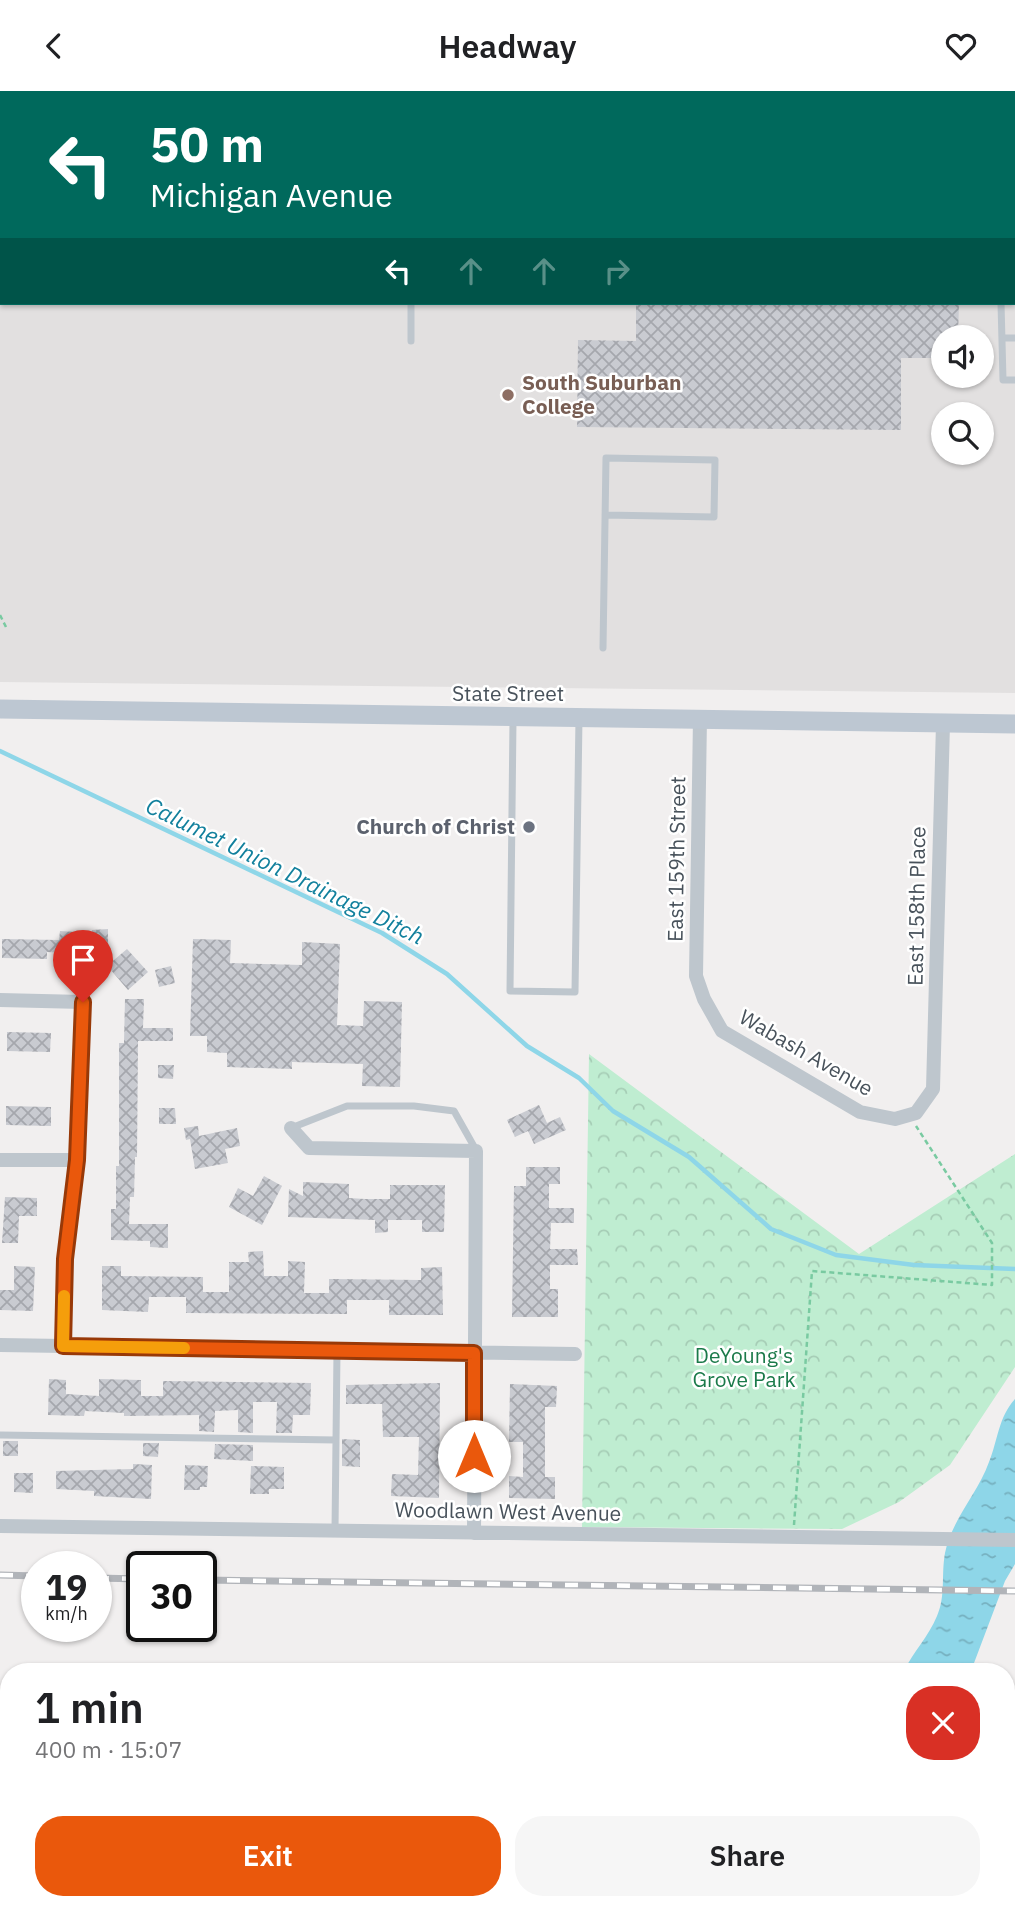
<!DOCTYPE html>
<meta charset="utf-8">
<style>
:root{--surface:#fff;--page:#f6f6f6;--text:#202124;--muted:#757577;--accent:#ea580c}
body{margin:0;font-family:"IBM Plex Sans",sans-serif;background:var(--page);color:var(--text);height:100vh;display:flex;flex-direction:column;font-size:26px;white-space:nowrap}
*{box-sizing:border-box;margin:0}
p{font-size:23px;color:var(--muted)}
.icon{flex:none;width:38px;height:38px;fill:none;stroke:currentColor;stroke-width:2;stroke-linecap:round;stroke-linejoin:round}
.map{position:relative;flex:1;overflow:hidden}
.drawer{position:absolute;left:0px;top:1572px;width:1015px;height:247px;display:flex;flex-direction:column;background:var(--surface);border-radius:28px 28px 0 0;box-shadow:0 2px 5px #0004}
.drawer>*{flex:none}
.hud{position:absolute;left:0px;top:0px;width:1015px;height:214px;box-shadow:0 2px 5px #0004;background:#00695c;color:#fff;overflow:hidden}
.tools{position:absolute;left:931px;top:234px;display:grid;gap:14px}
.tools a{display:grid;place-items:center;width:63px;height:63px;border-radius:50%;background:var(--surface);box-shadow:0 2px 5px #0004;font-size:35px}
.speed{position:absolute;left:21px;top:1460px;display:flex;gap:14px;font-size:35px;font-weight:700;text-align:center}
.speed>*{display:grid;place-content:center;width:91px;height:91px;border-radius:50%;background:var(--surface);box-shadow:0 2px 5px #0004;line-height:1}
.speed small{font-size:18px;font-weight:400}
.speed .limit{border:4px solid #111;border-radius:10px;background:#fff;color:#111}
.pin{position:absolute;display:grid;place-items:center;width:60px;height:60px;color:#fff;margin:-72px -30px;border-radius:50% 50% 50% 0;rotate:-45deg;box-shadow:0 0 7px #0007}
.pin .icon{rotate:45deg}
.me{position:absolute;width:77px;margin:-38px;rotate:0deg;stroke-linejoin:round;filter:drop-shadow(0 0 5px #0008)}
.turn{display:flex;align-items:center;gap:24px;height:147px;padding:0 35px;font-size:32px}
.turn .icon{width:91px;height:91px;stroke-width:2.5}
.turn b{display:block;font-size:49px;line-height:60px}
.lanes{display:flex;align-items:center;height:66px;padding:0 35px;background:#0003;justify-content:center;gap:35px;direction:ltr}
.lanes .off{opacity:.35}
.round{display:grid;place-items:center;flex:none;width:74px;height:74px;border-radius:28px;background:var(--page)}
.headline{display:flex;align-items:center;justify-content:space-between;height:119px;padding:0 35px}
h1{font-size:42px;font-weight:600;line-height:52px}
.action{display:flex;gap:14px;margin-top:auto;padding:14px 35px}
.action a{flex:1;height:80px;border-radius:28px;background:var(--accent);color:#fff;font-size:28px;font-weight:600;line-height:80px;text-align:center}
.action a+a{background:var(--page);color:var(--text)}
header{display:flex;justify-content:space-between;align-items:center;height:91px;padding:0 35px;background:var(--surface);font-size:32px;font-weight:600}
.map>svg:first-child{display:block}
.education{fill:#e2e0e0;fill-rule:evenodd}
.park{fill:url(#park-crowns)}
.garden{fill:#bfedd1}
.water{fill:url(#water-ripples)}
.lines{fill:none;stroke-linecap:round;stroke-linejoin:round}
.stream{stroke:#8ed6e8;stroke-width:4.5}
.building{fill:url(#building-cross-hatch)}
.path{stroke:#79caa1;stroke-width:2.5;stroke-dasharray:5 3.5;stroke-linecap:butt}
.lane{stroke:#bec6cd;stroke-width:7}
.street{stroke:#bec6cd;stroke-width:14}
.secondary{stroke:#bdc7d2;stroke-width:19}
.rail-casing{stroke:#b1b4b9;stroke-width:7}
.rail{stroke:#fff;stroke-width:4.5;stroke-dasharray:13;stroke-linecap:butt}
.route-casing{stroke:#983908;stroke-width:18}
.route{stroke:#ea580c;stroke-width:12}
.slow{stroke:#f59e0b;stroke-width:12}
.education-dot{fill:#8d6e63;stroke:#fff;stroke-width:2.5}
.worship-dot{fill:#6b7280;stroke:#fff;stroke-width:2.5}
.labels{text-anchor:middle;stroke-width:5;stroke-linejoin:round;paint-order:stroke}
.education-label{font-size:21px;font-weight:bold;fill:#785e54;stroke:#fff;text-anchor:start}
.street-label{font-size:21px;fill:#48525b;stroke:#fff}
.worship-label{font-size:21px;font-weight:bold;fill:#5b616d;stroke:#fff;text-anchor:end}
.park-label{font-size:21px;fill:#1b7a4a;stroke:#fff}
.water-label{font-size:23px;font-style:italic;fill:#12809d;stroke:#fff}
</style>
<header><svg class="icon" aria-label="back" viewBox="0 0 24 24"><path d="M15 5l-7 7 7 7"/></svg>Headway<svg class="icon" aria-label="heart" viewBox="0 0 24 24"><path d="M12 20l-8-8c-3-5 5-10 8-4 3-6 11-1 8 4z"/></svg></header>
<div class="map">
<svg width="1015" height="1817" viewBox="0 0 1015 1817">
<defs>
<pattern id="park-crowns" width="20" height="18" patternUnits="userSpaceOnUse" patternTransform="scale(1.75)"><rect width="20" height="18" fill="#bfedd1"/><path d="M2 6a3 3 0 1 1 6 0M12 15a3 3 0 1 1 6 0" fill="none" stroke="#a6cdb6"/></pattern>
<pattern id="water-ripples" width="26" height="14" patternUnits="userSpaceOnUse" patternTransform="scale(1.75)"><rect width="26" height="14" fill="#8ed6e8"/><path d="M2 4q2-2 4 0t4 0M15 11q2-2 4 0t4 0" fill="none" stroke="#76b0bf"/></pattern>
<pattern id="building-cross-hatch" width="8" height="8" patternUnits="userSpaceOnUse" patternTransform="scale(1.75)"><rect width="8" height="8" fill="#c9cbd1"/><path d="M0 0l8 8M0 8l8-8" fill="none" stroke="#a5a7ad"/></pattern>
</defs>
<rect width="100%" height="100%" fill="#f1efef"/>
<path class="education" d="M 0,0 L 1015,0 L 1015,602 L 0,591 ZM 2,2 L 1013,2 L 1013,212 L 2,212 ZM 943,247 L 982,247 L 982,285 L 943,285 ZM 943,324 L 982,324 L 982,362 L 943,362 Z"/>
<path class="park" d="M 589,963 L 859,1163 L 1015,1063 L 1015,1276 L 950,1374 L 899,1411 L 842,1438 L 582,1436 Z"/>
<path class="garden" d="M 0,0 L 186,0 L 2,2 L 2,150 Z"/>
<path class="water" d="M 1015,1308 L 1015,1473 L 1005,1490 L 971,1580 L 904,1580 C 913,1561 929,1545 937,1525 C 946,1505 941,1484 945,1462 C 952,1428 977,1404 989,1371 C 998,1349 998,1327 1015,1308 Z
M 875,1810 L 929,1810 L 929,1817 L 875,1817 Z"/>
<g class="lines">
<path class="stream" d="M 0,660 L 382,842 L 447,883 L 527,955 L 579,987 L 613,1020 L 689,1066 L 771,1138 L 836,1164 L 914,1174 L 1015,1178"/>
</g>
<path class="building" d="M 636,212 L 959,212 L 958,247 L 943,247 L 943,267 L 901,267 L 901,339 L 577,336 L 578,249 L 636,250 Z
M 108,838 L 108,874 L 127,858 L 148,881 L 128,899 L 98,864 L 47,861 L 47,868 L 2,867 L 2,848 L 59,849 L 60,840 L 92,842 L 92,839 Z
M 193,848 L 231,849 L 230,872 L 302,874 L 302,851 L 340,853 L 337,934 L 363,935 L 364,910 L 402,911 L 400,996 L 362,995 L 363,973 L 292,971 L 292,978 L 227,976 L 227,962 L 207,961 L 207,945 L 190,945 Z
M 171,875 L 175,892 L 159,896 L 155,879 Z
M 125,908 L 144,908 L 143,937 L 173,937 L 173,950 L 138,950 L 137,1066 L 135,1066 L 134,1106 L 130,1106 L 129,1133 L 168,1133 L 168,1157 L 150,1156 L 150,1150 L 111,1149 L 111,1118 L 116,1118 L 116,1075 L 119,1075 L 119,952 L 124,952 Z
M 7,941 L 51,942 L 50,961 L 7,960 Z
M 158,974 L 174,974 L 173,988 L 158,987 Z
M 539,1014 L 547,1032 L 560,1026 L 566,1039 L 534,1053 L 528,1040 L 515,1046 L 507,1029 Z
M 6,1015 L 51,1016 L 51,1035 L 6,1034 Z
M 159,1017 L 175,1017 L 176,1033 L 159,1033 Z
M 198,1035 L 199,1045 L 237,1037 L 240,1055 L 225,1058 L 228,1072 L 195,1078 L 190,1048 L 186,1049 L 184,1037 Z
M 526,1076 L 560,1076 L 560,1093 L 549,1093 L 549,1117 L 574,1117 L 574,1132 L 551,1132 L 550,1158 L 577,1158 L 578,1174 L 550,1174 L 550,1198 L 558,1198 L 558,1226 L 512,1226 L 514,1095 L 526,1095 Z
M 264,1085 L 282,1095 L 262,1134 L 229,1116 L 238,1097 L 253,1105 Z
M 303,1091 L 349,1093 L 349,1107 L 365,1108 L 390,1108 L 390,1094 L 445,1094 L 444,1141 L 422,1141 L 422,1129 L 388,1129 L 388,1141 L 375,1142 L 375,1129 L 288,1126 L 289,1098 L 303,1105 Z
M 5,1106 L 37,1107 L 37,1125 L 19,1125 L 18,1152 L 2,1152 Z
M 263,1160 L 264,1185 L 288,1185 L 288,1170 L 305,1171 L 304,1202 L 329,1202 L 329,1188 L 421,1189 L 421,1177 L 442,1176 L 443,1224 L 389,1224 L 389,1209 L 347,1209 L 347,1223 L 186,1222 L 186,1206 L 149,1206 L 148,1221 L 102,1219 L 102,1175 L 121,1175 L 121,1185 L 203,1186 L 203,1201 L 229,1201 L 229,1171 L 249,1171 L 248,1161 Z
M 14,1175 L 35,1176 L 33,1220 L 0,1219 L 0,1199 L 14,1199 Z
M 49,1288 L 66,1289 L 66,1303 L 99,1305 L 99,1288 L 141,1289 L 141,1305 L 163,1305 L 163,1290 L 311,1292 L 310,1324 L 293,1324 L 292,1342 L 276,1342 L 277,1311 L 253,1311 L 253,1342 L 238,1341 L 238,1319 L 215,1320 L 214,1341 L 199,1340 L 199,1324 L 124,1325 L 124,1322 L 85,1320 L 84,1325 L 48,1324 Z
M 440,1292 L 439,1407 L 391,1405 L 392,1383 L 418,1384 L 419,1346 L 383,1346 L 382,1313 L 346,1313 L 346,1294 Z
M 510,1293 L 557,1295 L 556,1316 L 545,1316 L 545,1386 L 555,1386 L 555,1408 L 509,1407 L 509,1385 L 523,1386 L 523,1351 L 509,1351 Z
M 342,1348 L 360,1349 L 360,1376 L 342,1375 Z
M 3,1350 L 18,1350 L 18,1365 L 3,1365 Z
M 143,1352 L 159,1352 L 158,1366 L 143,1365 Z
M 215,1353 L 253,1354 L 253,1370 L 214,1368 Z
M 133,1373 L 152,1374 L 151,1408 L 94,1405 L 94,1400 L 56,1398 L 56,1380 L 133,1378 Z
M 185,1374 L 208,1375 L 207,1396 L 200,1396 L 200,1399 L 184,1399 Z
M 251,1375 L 284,1376 L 284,1398 L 269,1398 L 269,1403 L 250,1403 Z
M 14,1382 L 33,1382 L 33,1402 L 14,1401 Z"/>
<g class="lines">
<path class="path" d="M 0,524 L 6,536
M 794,1434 L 812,1180 L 992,1194 L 992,1152 L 916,1035"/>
<path class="lane" d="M 457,0 L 457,2
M 612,2 L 612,0
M 1013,70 L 1015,70
M 1013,112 L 1015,112
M 1013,154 L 1015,154
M 1013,198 L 1015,198
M 1001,212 L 1003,289 L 1015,289
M 1002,247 L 1015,247
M 411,250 L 411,212
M 603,557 L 606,367 L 715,369 L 714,426 L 605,424
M 513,629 L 510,900 L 575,901 L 579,627
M 291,1037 L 347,1015 L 414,1015 L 454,1020 L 476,1059
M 0,1344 L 336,1349
M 335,1440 L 337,1260"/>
<path class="street" d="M 700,627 L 696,885 L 704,908 L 722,940 L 860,1021 L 895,1028 L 916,1022 L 933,998 L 943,633
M 0,909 L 83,911 L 77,1069 L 65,1168 L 63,1255
M 291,1037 L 309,1057 L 476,1060 L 474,1442
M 0,1069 L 77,1069
M 0,1254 L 575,1263
M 0,1435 L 1015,1449"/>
<path class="secondary" d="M 0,618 L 1015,633"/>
<defs>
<path id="rail" d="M 0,1484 L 37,1485
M 96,1487 L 142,1488
M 201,1489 L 1015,1500"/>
</defs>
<use href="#rail" class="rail-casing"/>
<use href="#rail" class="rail"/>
</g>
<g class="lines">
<defs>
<path id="route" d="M 83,911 L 77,1069 L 65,1168 L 63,1255 L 474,1262 L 474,1365"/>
</defs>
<use href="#route" class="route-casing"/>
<use href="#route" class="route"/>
<path class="slow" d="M 64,1205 L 63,1255 L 184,1257"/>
</g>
<circle class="education-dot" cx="508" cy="304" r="7"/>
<circle class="worship-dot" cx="529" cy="736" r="7"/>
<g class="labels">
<g class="education-label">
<text x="522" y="299">South Suburban<tspan x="522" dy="24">College</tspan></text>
</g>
<g class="street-label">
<text x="508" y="610">State Street</text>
<text transform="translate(677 768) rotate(-89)" y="7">East 159th Street</text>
<text transform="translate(917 815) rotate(-89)" y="7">East 158th Place</text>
<text transform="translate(806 962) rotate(30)" y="7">Wabash Avenue</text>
<text transform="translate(508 1421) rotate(1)" y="7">Woodlawn West Avenue</text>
</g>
<g class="worship-label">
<text x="515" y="743">Church of Christ</text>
</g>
<g class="park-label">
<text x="744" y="1272">DeYoung's<tspan x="744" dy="24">Grove Park</tspan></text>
</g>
<g class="water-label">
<text transform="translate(285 780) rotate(26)" y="8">Calumet Union Drainage Ditch</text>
</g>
</g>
</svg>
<div class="tools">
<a><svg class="icon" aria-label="sound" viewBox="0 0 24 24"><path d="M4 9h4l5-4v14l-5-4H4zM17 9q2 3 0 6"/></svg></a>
<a><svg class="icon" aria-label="search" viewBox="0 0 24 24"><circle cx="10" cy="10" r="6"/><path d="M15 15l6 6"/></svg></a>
</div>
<div class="speed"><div>19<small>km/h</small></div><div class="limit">30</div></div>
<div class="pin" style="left:83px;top:911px;background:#d93025"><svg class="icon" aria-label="arrive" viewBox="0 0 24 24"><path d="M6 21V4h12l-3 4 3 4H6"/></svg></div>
<svg class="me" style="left:474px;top:1365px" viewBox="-20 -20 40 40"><circle r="19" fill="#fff"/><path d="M0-13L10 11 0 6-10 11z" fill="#ea580c"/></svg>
<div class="hud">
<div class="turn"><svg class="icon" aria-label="left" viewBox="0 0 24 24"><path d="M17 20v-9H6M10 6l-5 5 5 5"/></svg><div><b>50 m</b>Michigan Avenue</div></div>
<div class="lanes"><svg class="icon" aria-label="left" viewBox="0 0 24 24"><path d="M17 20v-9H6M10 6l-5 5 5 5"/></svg><svg class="icon off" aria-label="ahead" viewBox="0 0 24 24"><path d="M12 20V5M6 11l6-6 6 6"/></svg><svg class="icon off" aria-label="ahead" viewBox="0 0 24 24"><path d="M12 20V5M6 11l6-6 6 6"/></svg><svg class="icon off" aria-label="right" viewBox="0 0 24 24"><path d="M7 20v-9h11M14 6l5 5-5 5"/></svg></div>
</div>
<section class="drawer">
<div class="headline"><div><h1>1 min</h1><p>400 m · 15:07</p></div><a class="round" style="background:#d93025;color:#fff"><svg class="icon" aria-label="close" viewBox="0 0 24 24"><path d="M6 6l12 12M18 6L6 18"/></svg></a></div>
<div class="action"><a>Exit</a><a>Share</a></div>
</section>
</div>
